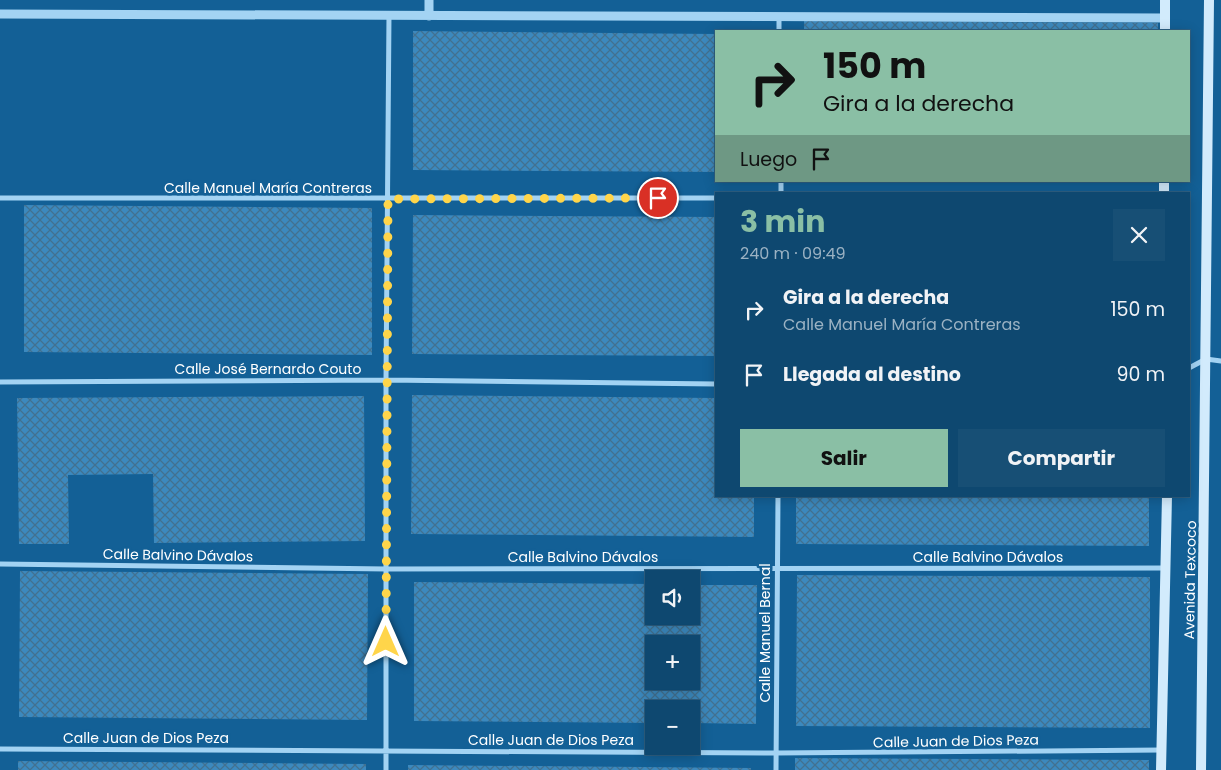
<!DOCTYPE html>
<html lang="es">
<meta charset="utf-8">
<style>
:root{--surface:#0e4870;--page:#174f75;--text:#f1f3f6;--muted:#9bb2c3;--line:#2e6083;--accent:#8abfa5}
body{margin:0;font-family:Poppins,sans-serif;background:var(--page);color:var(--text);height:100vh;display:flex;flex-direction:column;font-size:19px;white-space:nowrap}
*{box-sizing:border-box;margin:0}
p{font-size:16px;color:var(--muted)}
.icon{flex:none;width:28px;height:28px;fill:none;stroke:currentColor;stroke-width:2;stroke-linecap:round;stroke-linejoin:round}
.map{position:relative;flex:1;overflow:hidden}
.drawer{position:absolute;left:715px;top:192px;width:475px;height:305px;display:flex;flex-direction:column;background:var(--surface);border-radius:0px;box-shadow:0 2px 12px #0003,0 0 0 1px var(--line)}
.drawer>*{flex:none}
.top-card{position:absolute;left:715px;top:30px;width:475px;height:152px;border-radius:0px;box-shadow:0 2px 12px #0003,0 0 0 1px var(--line);background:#8abfa5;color:#111;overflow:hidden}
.fabs{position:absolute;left:645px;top:570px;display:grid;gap:10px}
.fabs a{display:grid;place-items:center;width:55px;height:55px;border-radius:0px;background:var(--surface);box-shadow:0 2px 12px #0003,0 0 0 1px var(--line);font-size:25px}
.pin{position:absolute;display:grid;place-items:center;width:42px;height:42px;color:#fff;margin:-21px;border:2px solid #fff;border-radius:50%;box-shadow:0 1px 5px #0007}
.me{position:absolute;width:55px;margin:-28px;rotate:0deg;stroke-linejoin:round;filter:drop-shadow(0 0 4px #0008)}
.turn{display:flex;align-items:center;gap:18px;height:105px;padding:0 25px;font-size:22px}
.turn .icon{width:65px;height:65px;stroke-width:2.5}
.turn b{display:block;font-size:35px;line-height:42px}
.then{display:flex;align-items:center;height:48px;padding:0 25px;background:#0003;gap:10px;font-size:19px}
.round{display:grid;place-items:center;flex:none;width:52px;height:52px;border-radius:0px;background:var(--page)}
.head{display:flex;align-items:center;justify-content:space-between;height:85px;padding:0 25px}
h1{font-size:30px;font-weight:700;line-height:38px;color:var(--accent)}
.action{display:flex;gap:10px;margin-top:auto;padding:10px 25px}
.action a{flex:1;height:58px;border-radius:0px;background:var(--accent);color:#111;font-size:20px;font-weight:700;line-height:58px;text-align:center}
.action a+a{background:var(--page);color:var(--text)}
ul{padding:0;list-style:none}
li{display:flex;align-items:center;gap:15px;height:65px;padding:0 25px}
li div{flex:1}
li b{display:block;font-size:19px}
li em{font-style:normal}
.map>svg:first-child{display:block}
.building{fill:url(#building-cross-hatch);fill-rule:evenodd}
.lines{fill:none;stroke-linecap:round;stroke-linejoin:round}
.minor{stroke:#a3d3f3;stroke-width:5}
.tertiary{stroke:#a3d3f3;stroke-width:9}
.secondary{stroke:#d2ebfc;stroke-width:10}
.route{stroke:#ffd54a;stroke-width:9;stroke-dasharray:0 16.2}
.labels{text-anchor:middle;stroke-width:5;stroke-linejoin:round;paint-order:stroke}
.street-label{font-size:14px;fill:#fff;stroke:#136096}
</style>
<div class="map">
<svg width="1221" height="770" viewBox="0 0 1221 770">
<defs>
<pattern id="building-cross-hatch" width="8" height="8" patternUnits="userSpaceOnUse" patternTransform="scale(1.25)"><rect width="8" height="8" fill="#3c89be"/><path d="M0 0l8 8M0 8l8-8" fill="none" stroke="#427190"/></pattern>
</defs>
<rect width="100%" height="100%" fill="#136096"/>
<path class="building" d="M 804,21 L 1158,23 L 1158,31 L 804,31 Z
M 413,31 L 716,34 L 716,172 L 413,170 Z
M 24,205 L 372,208 L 372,355 L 24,352 Z
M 413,215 L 716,217 L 716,356 L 412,354 Z
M 412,395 L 716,398 L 716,496 L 754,496 L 754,537 L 411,534 Z
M 364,396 L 365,541 L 154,543 L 153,474 L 68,475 L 69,544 L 19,544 L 17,398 Z
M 796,496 L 1149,496 L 1149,546 L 796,544 Z
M 20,571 L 368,574 L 367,720 L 19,717 Z
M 797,575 L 1150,577 L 1150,728 L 796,726 Z
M 414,582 L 654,584 L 654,616 L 691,616 L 691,585 L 757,585 L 756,724 L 691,723 L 691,709 L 654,709 L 654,723 L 414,721 ZM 654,644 L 691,644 L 691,681 L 654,681 Z
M 795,758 L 1149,760 L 1149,770 L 795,770 Z
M 18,761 L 366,764 L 366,770 L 18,770 Z
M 408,765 L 751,768 L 751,770 L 408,770 Z"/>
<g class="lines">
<path class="minor" d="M 779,16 L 779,31
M 781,181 L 781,194
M 0,198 L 716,198
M 1189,368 L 1206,359 L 1221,361
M 0,382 L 386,380 L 716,384
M 0,564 L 386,569 L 1167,568
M 0,749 L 776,753 L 1162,750
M 386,770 L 386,380 L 389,15
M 776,770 L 778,496"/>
<path class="tertiary" d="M 0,14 L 1165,18
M 429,16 L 429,0"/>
<path class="secondary" d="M 1165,31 L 1165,0
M 1164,194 L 1164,181
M 1161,770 L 1167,496
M 1201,770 L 1209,0"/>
</g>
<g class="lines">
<path class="route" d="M 386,642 L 388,199 L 658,198"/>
</g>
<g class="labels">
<g class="street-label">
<text x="268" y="193">Calle Manuel María Contreras</text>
<text x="268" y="374">Calle José Bernardo Couto</text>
<text transform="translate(178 555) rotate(1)" y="5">Calle Balvino Dávalos</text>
<text x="583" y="562">Calle Balvino Dávalos</text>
<text x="988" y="562">Calle Balvino Dávalos</text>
<text transform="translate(1190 580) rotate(-89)" y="5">Avenida Texcoco</text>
<text transform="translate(765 633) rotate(-90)" y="5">Calle Manuel Bernal</text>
<text x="146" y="743">Calle Juan de Dios Peza</text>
<text x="551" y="745">Calle Juan de Dios Peza</text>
<text transform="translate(956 741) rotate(-1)" y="5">Calle Juan de Dios Peza</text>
</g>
</g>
</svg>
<div class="fabs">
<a><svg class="icon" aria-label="sound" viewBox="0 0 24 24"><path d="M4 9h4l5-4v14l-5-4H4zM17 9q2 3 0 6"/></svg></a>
<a>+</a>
<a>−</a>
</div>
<div class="pin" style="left:658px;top:198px;background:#d93025"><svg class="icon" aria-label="arrive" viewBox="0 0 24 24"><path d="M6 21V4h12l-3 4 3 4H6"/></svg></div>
<svg class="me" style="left:386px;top:642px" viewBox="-20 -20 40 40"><path d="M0-17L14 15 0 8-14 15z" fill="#ffd54a" stroke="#fff" stroke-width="4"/></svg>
<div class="top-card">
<div class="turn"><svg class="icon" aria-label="right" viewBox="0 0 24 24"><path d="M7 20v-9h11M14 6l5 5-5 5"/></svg><div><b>150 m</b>Gira a la derecha</div></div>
<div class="then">Luego<svg class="icon" aria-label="arrive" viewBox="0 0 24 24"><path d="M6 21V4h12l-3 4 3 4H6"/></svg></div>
</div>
<section class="drawer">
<div class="head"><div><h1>3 min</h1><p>240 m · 09:49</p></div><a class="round"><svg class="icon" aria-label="close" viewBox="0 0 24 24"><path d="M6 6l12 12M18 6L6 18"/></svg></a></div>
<ul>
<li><svg class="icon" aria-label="right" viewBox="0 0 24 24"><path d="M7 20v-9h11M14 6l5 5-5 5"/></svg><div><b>Gira a la derecha</b><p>Calle Manuel María Contreras</p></div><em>150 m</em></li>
<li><svg class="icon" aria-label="arrive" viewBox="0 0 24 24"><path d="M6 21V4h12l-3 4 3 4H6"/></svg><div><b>Llegada al destino</b></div><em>90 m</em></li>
</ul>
<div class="action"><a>Salir</a><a>Compartir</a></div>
</section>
</div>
